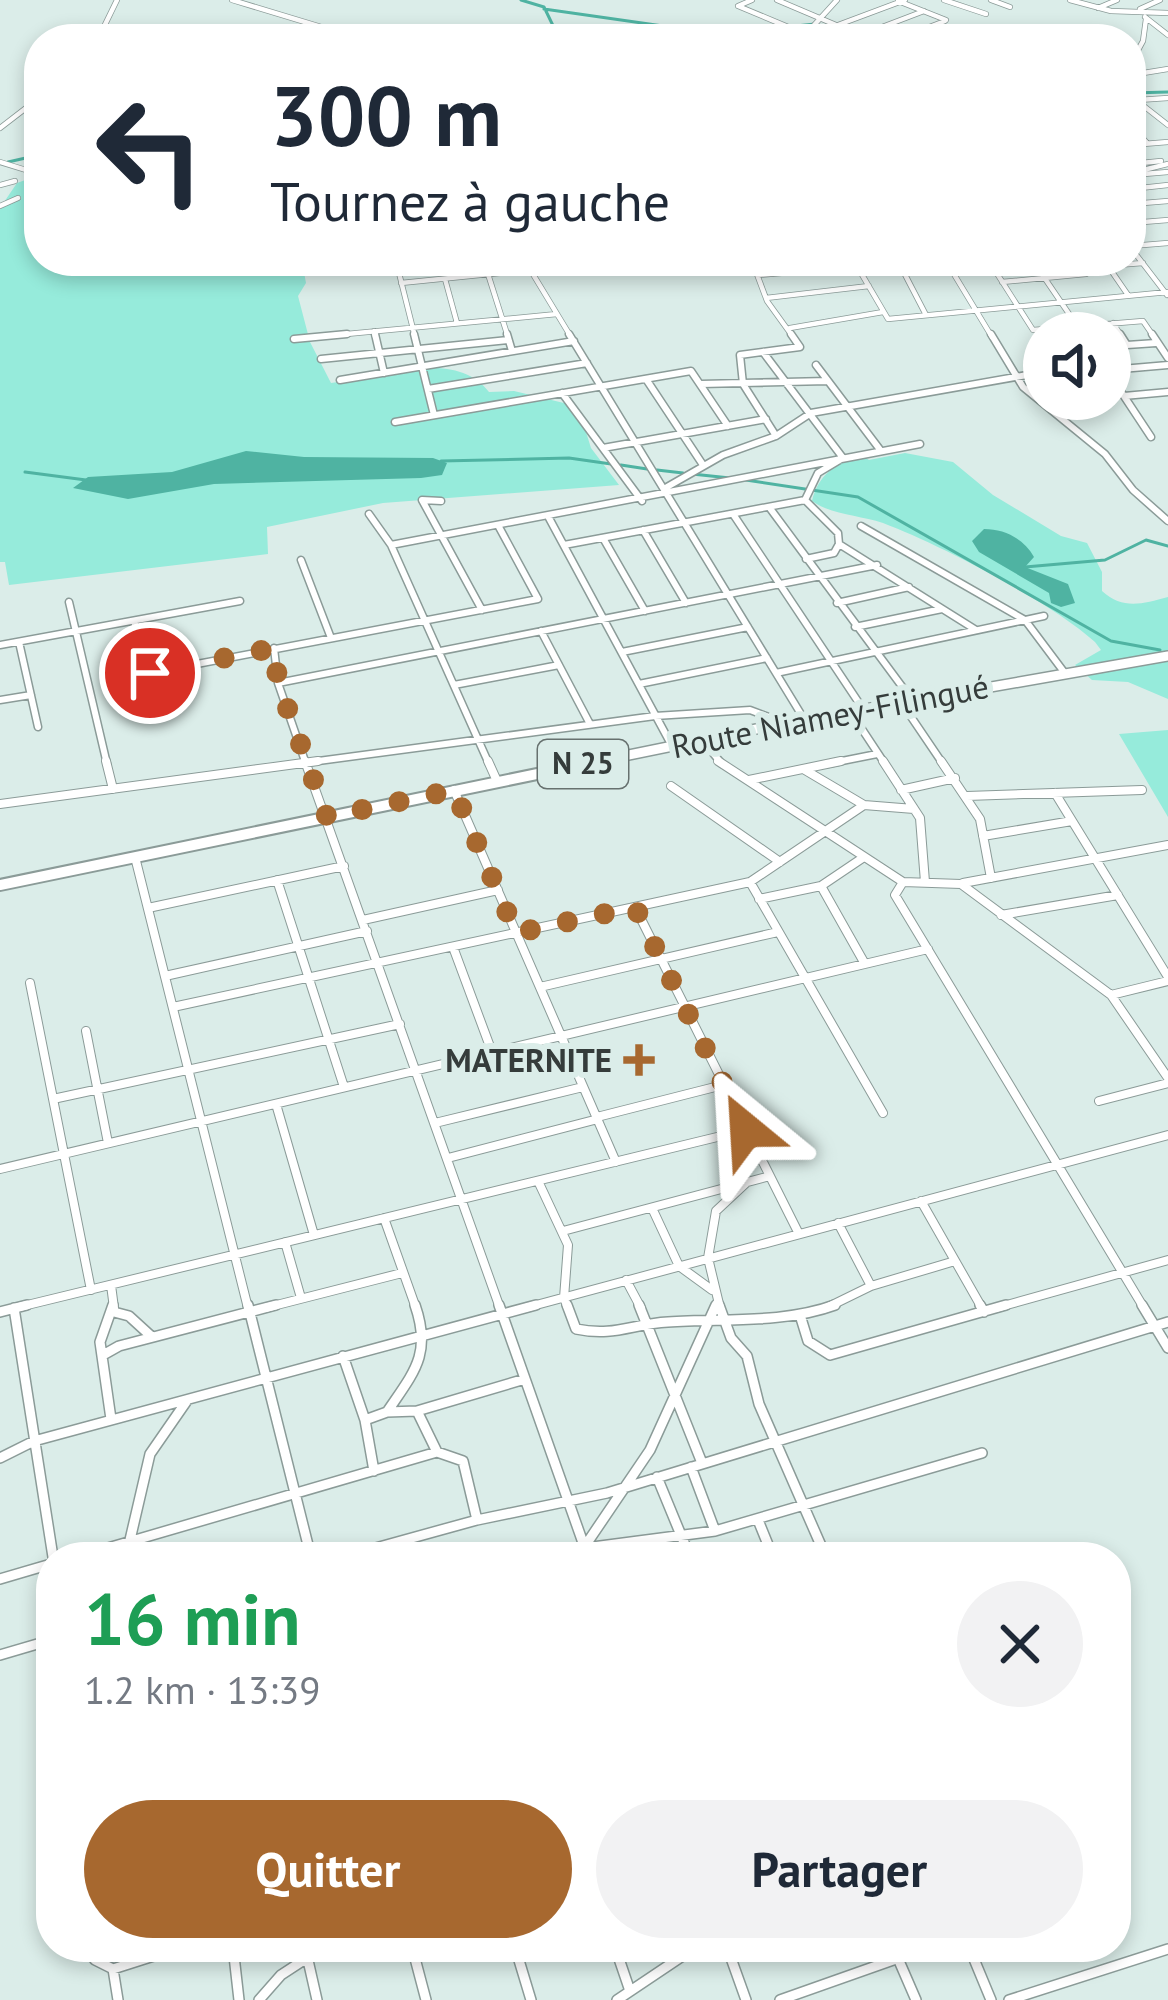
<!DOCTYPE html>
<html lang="fr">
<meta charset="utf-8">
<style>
:root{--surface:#fff;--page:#f2f2f3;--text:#1f2937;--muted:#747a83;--accent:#a7682f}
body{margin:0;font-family:"PT Sans",sans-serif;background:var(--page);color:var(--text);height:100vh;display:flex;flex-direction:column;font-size:45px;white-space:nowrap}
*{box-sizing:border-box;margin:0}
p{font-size:39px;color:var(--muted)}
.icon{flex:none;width:66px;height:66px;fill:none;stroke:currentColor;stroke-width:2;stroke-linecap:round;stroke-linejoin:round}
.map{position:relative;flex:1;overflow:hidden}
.sheet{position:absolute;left:36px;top:1542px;width:1095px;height:420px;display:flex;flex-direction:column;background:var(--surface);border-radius:48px;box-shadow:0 6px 18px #0003}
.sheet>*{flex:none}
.guide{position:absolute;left:24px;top:24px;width:1122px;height:252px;border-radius:48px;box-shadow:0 6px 18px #0003;background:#fff;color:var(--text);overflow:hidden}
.fabs{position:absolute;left:1023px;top:312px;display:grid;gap:24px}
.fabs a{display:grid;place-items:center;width:108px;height:108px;border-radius:50%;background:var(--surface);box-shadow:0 6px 18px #0003;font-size:60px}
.pin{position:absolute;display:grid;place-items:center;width:102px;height:102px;color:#fff;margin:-51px;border:6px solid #fff;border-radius:50%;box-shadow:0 3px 12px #0007}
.me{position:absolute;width:132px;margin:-66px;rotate:333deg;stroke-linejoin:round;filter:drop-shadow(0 0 9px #0008)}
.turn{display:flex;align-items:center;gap:42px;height:252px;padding:0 48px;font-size:54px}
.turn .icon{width:156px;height:156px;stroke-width:2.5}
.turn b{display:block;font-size:84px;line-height:102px}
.round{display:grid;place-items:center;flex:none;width:126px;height:126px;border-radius:63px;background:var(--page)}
.summary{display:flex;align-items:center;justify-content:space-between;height:204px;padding:0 48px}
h1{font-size:72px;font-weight:700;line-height:90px;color:#1e9e55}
.cta{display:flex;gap:24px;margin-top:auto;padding:24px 48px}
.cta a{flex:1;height:138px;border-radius:72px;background:var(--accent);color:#fff;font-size:48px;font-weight:700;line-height:138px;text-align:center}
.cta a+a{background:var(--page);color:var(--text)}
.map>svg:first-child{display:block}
.green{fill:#96ebdb}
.water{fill:#4fb3a2}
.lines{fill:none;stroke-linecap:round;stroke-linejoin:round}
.stream{stroke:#4fb3a2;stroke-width:3}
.minor-far3-casing{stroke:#8b9b98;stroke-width:6}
.minor-far2-casing{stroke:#8b9b98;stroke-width:9}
.minor-far1-casing{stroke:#8b9b98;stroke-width:10}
.minor-casing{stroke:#8b9b98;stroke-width:12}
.major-far1-casing{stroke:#8b9b98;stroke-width:12}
.major-casing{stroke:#8b9b98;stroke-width:14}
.minor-far3{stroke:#fff;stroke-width:4.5}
.minor-far2{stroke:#fff;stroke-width:6}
.minor-far1{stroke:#fff;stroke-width:8}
.minor{stroke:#fff;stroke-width:9}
.major-far1{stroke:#fff;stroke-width:9}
.major{stroke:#fff;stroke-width:10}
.route{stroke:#a7682f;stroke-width:21;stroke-dasharray:0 37.8}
.poi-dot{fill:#a7682f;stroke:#dbede9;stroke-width:4.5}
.labels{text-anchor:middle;stroke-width:12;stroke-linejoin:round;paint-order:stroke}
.shield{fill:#dbede9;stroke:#67716f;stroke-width:3}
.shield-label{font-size:30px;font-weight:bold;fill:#353c3b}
.street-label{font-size:33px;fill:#353c3b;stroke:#dbede9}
.poi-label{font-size:33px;font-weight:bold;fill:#353c3b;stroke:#dbede9;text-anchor:end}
</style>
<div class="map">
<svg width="1168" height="2000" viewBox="0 0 1168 2000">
<rect width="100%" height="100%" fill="#dbede9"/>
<path class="green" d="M 39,175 L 39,261 L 302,261 L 306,283 L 298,296 L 310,342 L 331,383 C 379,376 456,348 489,392 L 514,391 L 568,404 L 586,432 L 591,448 L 619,485 L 383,503 L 267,527 L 268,554 L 9,585 L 5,562 L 0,562 L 0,208 L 17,183 Z
M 905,453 L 953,462 L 993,495 L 1061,536 L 1087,543 L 1102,572 L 1102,591 C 1123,610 1142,604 1168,597 L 1168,699 L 1128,682 L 1092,680 L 1075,665 L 1101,650 L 1095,642 C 1049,601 941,545 883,523 C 859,515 832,515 812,501 C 818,475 836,463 860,454 L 869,460 Z
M 1168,730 L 1168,817 L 1119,734 Z"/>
<path class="water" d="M 246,451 L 304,457 L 433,458 L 447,463 L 442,475 L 421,478 L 214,484 L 128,499 L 73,488 L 88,477 L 172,472 Z
M 984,529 C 1005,529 1024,539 1034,557 L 1025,567 L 1068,584 L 1075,603 L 1061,607 L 1051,603 L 1049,593 L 979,552 L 972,541 Z"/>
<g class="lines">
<path class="stream" d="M 521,0 L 544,7 L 558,36 L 565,39
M 544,9 L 719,34 L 815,24
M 1131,93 L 1168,92
M 8,162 L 39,155
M 441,461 L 569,458 L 611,464
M 621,465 L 647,469
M 657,470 L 683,473
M 25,472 L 86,480
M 692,474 L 730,478
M 746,480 L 858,497 L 1111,641 L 1160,650
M 1025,567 L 1105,560 L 1146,540 L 1168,546"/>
<defs>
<path id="minor-far3" d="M 232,0 L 361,39
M 752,0 L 738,6 L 817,39
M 777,0 L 869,39
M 944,0 L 986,14
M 991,0 L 1010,7
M 1070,0 L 1111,11 L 1168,13
M 898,1 L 946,20
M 1098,8 L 1117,0
M 1140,9 L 1160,0
M 1145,17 L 1168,35
M 838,25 L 905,0
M 806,34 L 837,0
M 861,35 L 924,11
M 98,39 L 117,0
M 898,39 L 945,21
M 1131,63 L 1143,41 L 1146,19
M 1131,75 L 1168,69
M 1131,96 L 1168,125
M 1138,100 L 1168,98
M 1131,125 L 1147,143
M 0,128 L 39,98
M 1131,145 L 1168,142
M 0,162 L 39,174
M 1131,164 L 1161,161
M 1131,173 L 1168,164
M 1144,174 L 1168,172
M 0,185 L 15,181
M 1131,189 L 1168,185
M 1131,204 L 1168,201
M 0,206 L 18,198
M 1131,223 L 1168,220
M 1131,246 L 1168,243
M 1131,248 L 1167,295
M 396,261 L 415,337
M 525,261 L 571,337
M 752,261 L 767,301 L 793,337
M 789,261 L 795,272
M 854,261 L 888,319 L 1168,292
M 946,261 L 992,337
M 989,261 L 1033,330 L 1143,321 L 1154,337
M 1033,261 L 1082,333
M 899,263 L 926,315
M 361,265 L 403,261
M 1108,266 L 1128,295
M 1040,271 L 1143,263
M 488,274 L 508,337
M 758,275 L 918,261
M 445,279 L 457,323
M 1002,282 L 1086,274
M 401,283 L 531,270
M 766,298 L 869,286
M 1113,323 L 1122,337
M 790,328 L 883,312
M 374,331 L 375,337
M 315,337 L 557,314"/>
<path id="minor-far2" d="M 375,334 L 384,373
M 414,334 L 434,415
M 507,334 L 512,351
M 569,334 L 804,719
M 991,334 L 1023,387 L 1105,454 L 1133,490 L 1168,521
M 1120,334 L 1127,345 L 1156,343
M 1152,334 L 1168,358
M 294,339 L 347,334
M 763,352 L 843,458 L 818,473 L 805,500
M 321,359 L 508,340
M 816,365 L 881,451
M 1110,370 L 1168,365
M 1110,375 L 1151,437
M 646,379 L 703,465
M 340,380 L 574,341
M 701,384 L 828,381
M 428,389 L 587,363
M 562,393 L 642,501
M 1124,396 L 1168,392
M 395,422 L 691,371 L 728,426
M 776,436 L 743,384 L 740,355 L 800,347 L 791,334
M 603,448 L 766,419
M 667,494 L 667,487 L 723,455 L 776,436 L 811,413 L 1044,372
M 805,500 L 838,533 L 839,544 L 976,630
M 441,501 L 422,500 L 482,610
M 769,507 L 912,700
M 369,514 L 391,545 L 489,764
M 733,514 L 863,709
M 549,518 L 672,746
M 861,526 L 1025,620 L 1064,672
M 643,530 L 686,603
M 603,538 L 645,611
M 391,545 L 920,444
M 564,545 L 805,500
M 806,559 L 834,553 L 839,544
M 301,560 L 331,638
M 69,602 L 107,764
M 837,603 L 909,587
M 134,621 L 150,673 L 538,599 L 499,527
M 855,627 L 942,609
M 541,631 L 590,724
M 19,642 L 38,727
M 0,645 L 240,601
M 274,648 L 278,683 L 306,764
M 622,652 L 748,627
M 776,673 L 1044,616
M 278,683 L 877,565
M 639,684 L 767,658
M 454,685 L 559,665
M 0,700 L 31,695
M 901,702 L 943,764
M 850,711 L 885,764
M 702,740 L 722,764
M 296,764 L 655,716 L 750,710 L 785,723
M 827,764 L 877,754"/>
<path id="minor-far1" d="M 106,761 L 113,789
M 305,761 L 500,1308
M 488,761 L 497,781
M 718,761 L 903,882 L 961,884 L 1111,995 L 1168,1078
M 883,761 L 920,818 L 925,882
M 941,761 L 980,819 L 991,878
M 805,770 L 864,805 L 914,809
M 749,780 L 841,761
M 671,786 L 780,862
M 454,790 L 616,1162
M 901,790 L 955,778
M 1055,793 L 1168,977
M 967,796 L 1142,790
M 0,804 L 318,761
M 983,836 L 1072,821
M 135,857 L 248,1308
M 277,880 L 344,1087
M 750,882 L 883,1113
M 903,882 L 895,895 L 1144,1308
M 963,883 L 1168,845
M 821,886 L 865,964
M 759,899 L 821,886 L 864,857
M 635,907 L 799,1234
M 148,908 L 344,866
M 1001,915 L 1118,895
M 363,920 L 498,890
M 453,947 L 492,1052
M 165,976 L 367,931
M 30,983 L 91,1290
M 540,987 L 778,932
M 1111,995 L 1168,981
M 173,1007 L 750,882 L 864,805
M 86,1031 L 108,1143
M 53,1099 L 400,1024
M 1099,1101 L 1168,1083
M 276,1104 L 314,1235
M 597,1117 L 723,1085
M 435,1123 L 583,1087
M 448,1158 L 598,1119
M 0,1169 L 928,949
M 538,1181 L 568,1245 L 564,1298 L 568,1308
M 921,1201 L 982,1308
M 652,1208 L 679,1266 L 712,1290
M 384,1218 L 416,1308
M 838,1223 L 871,1286
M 563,1231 L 770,1176
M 285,1242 L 301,1298
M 626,1280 L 641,1308
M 111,1285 L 114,1308
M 15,1308 L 746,1130
M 265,1308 L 402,1273
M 525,1308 L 1168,1135
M 715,1308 L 718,1301
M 720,1308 L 708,1258 L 716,1211 L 747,1182
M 826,1308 L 871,1286 L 955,1261
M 996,1308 L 1168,1260"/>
<path id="minor" d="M 248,1305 L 311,1557
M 415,1305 C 432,1354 414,1372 387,1412 L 417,1411 L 437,1452 L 463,1461 L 477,1520
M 499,1305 L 588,1557
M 567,1305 L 576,1329 C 614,1337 632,1324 668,1322 C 723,1318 783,1324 835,1305
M 639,1305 L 702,1463
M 719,1305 L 731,1338 L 747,1356 L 759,1404 L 826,1557
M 980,1305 L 984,1312
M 1142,1305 L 1168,1348
M 14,1308 L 53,1557
M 0,1312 L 27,1305
M 114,1312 L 129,1316 L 152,1337
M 800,1315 L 808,1341 L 830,1355 L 1006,1305
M 103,1355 L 119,1346 L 276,1305
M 343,1356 L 365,1420
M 417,1411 L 525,1379
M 111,1419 L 100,1342 L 113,1305
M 0,1458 L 34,1441 L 536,1305
M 691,1467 L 715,1531
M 374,1471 L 365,1420 L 387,1412
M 657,1477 L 690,1557
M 758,1520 L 773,1557
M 585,1546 L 650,1450 L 716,1305
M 585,1548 L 715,1531 L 982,1453
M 77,1557 L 437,1452
M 126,1557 L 150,1454 L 186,1402
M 343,1557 L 477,1520 L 607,1493 L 1168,1322
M 0,1579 L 51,1564
M 0,1655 L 51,1640
M 86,1947 L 95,1960 L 113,1969 L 118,2000
M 233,1947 L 239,2000
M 305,1947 L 317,2000
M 412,1947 L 426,2000
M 515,1947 L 531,2000
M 615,1947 L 630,1991
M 727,1947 L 746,2000
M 893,1947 L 916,2000
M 969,1947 L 991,2000
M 113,1969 L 182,1947
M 259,2000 L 281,1975 L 307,1958
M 617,2000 L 696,1947
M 780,2000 L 930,1947
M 1009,2000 L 1168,1949"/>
<path id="major-far1" d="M 585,764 L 785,723 L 1168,656"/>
<path id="major" d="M 0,885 L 600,761"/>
</defs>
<use href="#minor-far3" class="minor-far3-casing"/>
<use href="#minor-far2" class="minor-far2-casing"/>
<use href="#minor-far1" class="minor-far1-casing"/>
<use href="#minor" class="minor-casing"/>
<use href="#major-far1" class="major-far1-casing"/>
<use href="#major" class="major-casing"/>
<use href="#minor-far3" class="minor-far3"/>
<use href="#minor-far2" class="minor-far2"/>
<use href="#minor-far1" class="minor-far1"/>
<use href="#minor" class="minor"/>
<use href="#major-far1" class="major-far1"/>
<use href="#major" class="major"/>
</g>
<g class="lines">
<path class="route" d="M 150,673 L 274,648 L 278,682 L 327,817 L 454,790 L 516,933 L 635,907 L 746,1130"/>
</g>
<path class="poi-dot" d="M633 1042h12v12h12v12h-12v12h-12v-12h-12v-12h12z"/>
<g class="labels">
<rect class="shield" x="538" y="740" width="90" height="48" rx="9"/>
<g class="shield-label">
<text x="583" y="774">N 25</text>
</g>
<g class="street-label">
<text transform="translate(830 716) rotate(-11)" y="12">Route Niamey-Filingué</text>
</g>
<g class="poi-label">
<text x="612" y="1072">MATERNITE</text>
</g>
</g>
</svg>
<div class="fabs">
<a><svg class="icon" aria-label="sound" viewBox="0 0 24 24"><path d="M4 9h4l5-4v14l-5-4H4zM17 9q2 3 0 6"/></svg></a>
</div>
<div class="pin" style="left:150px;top:673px;background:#d93025"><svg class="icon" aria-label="arrive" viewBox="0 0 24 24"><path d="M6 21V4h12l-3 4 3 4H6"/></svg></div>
<svg class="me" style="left:746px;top:1130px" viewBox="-20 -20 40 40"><path d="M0-17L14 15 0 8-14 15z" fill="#a7682f" stroke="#fff" stroke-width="4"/></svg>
<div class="guide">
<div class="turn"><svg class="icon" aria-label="left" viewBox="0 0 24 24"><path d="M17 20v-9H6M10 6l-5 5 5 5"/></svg><div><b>300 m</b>Tournez à gauche</div></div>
</div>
<section class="sheet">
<div class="summary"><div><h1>16 min</h1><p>1.2 km · 13:39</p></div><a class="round"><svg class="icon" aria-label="close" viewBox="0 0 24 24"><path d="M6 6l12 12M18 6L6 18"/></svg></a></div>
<div class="cta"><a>Quitter</a><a>Partager</a></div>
</section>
</div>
